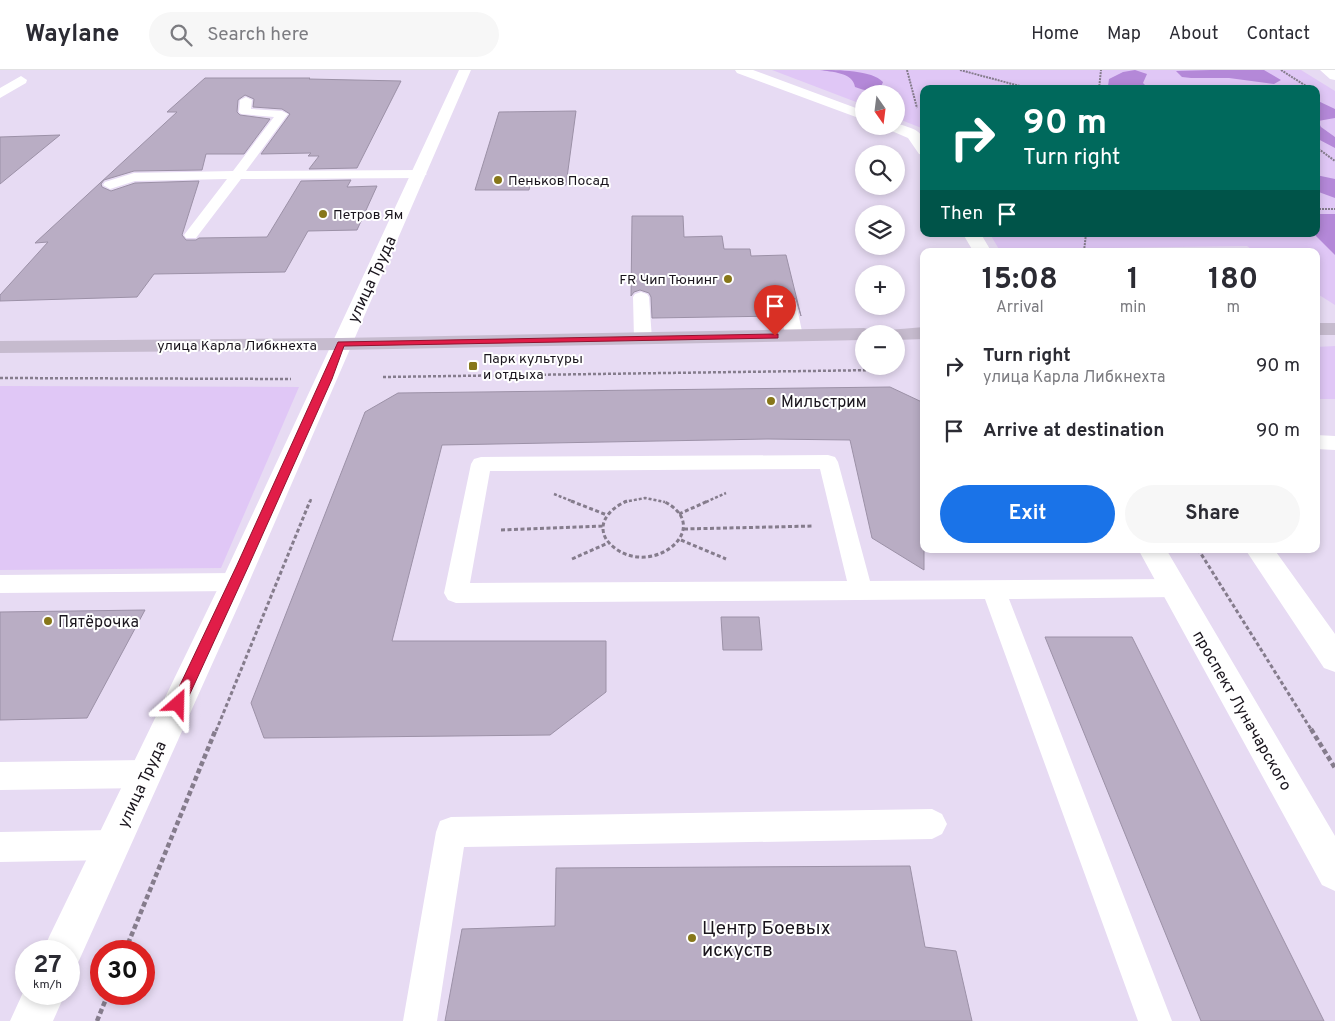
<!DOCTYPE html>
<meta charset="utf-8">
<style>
:root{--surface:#fff;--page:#f7f7f7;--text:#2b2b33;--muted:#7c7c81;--line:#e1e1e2;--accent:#1a73e8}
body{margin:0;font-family:Overpass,sans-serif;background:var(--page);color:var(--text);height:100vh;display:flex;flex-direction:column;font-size:19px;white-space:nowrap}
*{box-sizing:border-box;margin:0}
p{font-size:16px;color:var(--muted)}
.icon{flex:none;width:28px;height:28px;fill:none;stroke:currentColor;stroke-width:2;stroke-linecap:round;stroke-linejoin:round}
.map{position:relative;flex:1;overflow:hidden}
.side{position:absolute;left:920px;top:178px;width:400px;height:305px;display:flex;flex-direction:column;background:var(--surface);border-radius:10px;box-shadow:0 2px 8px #0003}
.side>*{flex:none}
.guide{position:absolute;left:920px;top:15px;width:400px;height:152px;border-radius:10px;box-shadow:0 2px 8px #0003;background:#00695c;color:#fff;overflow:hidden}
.needle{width:32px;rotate:166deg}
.fabs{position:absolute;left:855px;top:15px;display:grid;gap:10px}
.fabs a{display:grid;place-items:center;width:50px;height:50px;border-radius:50%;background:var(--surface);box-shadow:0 2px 8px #0003;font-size:25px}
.speed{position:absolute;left:15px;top:870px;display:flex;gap:10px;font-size:25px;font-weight:700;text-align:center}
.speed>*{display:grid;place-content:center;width:65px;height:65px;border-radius:50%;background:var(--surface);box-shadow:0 2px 8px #0003;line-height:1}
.speed small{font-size:12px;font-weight:400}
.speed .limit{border:8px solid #d22;background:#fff;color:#111}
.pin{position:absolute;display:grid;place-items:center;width:42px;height:42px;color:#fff;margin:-51px -21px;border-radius:50% 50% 50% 0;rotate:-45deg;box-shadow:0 0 5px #0007}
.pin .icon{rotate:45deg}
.me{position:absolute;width:55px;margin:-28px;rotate:25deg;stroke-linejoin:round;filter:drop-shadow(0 0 4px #0008)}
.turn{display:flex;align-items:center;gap:18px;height:105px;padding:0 20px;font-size:22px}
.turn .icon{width:65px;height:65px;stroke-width:2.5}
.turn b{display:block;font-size:35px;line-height:42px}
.then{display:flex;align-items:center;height:48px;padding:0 20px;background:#0003;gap:10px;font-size:19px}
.eta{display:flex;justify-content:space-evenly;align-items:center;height:85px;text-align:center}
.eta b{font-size:30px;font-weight:700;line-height:35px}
.cta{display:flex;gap:10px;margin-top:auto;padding:10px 20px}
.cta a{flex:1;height:58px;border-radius:30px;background:var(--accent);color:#fff;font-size:20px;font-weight:700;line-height:58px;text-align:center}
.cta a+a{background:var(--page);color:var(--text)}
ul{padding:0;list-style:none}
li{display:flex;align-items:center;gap:15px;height:65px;padding:0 20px}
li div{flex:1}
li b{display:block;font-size:19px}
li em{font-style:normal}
header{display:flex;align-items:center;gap:30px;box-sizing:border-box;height:70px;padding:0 25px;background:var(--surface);border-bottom:1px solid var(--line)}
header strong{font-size:24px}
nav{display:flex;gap:28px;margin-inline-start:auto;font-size:18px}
.search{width:350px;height:45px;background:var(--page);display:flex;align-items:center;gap:12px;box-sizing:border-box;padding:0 18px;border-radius:28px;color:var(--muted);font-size:19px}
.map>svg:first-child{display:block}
.green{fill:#e0c7f6}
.forest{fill:#b488d8}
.building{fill:#b9adc4;stroke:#9c91a7}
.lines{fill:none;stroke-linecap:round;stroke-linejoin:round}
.path-far3{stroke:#857c8c;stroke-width:2;stroke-dasharray:2 1;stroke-linecap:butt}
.path-far2{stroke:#857c8c;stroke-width:2.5;stroke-dasharray:3 2;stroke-linecap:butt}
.path-far1{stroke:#857c8c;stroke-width:3;stroke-dasharray:4 2.5;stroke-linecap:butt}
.path{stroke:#857c8c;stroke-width:4.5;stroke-dasharray:5 3;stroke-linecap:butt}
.lane{fill:#fff;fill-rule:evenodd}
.street{fill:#fff;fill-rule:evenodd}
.secondary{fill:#c6bbce;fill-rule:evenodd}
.route{fill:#e11d48;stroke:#92132f}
.poi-dot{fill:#87771a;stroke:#fff;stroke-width:2}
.labels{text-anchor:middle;stroke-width:4;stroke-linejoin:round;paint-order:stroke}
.far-poi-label{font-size:14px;fill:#1a151d;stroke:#fff;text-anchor:start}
.far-street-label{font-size:14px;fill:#1a151d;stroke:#fff}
.street-label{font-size:16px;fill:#1a151d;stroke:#fff}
.poi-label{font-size:16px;fill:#1a151d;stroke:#fff;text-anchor:start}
.near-poi-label{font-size:19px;fill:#1a151d;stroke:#fff;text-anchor:start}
</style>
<header>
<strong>Waylane</strong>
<div class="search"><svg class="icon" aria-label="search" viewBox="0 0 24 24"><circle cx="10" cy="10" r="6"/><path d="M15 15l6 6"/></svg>Search here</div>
<nav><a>Home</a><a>Map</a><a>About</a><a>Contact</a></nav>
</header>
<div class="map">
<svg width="1335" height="951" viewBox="0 0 1335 951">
<rect width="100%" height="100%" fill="#e7dbf3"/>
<path class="green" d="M 772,0 L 1301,0 L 1335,21 L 1335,235 L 1316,223 L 1316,181 L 1254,181 L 1247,176 L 1108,178 L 1108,181 L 1000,181 L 990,164 L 1316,164 L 1316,19 L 924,19 L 924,59 L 896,48 L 896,24 L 864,24 L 864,35 Z
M 1335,276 L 1335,329 L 1316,329 L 1316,277 Z
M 0,316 L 299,317 L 221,498 L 0,500 Z"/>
<path class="forest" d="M 820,0 C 838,0 872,0 883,12 C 879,24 865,21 855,17 C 853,2 831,2 820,0 Z
M 1135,0 L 1147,4 L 1143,13 L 1149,19 L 1110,19 L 1108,16 L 1109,9 L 1123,2 Z
M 1211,0 L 1264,0 L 1281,10 L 1274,14 L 1229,8 L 1191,8 L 1182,7 L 1176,1 Z
M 1316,30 L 1335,39 L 1335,48 L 1318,51 L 1321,57 L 1335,67 L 1335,78 L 1316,68 Z
M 1316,105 L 1335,109 L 1335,128 L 1316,121 Z
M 1316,144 L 1335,144 L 1335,185 L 1314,164 L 1316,164 Z"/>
<path class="building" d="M 205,8 L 310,8 L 309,9 L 401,11 L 357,98 L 309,99 L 319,86 L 308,86 L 311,83 L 261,84 L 290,44 L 282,39 L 253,37 L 254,29 L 245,25 L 238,30 L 237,42 L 240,45 L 270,49 L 244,84 L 206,84 L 202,100 L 134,101 L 104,110 L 101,114 L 102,117 L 111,121 L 135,113 L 199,111 L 182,165 L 186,170 L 196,170 L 199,168 L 267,167 L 301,111 L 351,110 L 347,117 L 377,116 L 357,160 L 308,161 L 285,202 L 154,204 L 137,227 L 0,231 L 0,225 L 48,172 L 35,173 L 177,42 L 167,42 Z
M 576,41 L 566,115 L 530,115 L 529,120 L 475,120 L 499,42 Z
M 60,65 L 0,114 L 0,67 Z
M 632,146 L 683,146 L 684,167 L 722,166 L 724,179 L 750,179 L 751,186 L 786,185 L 801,246 L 796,229 L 787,226 L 781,228 L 778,232 L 780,246 L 652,248 L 651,227 L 649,223 L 640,220 L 634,222 L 631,226 Z
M 890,317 L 924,333 L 924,500 L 872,468 L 850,370 L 768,369 L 442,375 L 392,571 L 606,571 L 606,622 L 550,665 L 264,668 L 251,633 L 365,342 L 398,323 Z
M 145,540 L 87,648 L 0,650 L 0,542 Z
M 721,547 L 759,547 L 762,580 L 723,580 Z
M 1045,567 L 1132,567 L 1324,951 L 1201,951 Z
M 910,796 L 925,877 L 956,881 L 972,951 L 445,951 L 462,859 L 555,856 L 556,798 Z"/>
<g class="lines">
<path class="path-far3" d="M 907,0 L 917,38
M 960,0 L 1031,19
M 1281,0 L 1306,16
M 1099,19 L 1101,0
M 1316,77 L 1335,91
M 1316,139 L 1335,139
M 1084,181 L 1086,164"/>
<path class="path-far2" d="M 383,307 L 878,300 L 885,296
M 0,308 L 291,309
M 554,424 L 574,432
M 310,432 L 311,429
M 624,432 L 645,428 L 665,432
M 706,432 L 726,423"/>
<path class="path-far1" d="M 571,431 L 607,445
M 627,431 C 617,435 603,445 603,458 C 603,467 608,473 616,479 C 656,507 715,456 663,431
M 679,444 L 708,431
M 684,459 L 813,456
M 501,460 L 603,456
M 681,470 L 726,489
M 1198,479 L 1312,661
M 572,489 L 608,473
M 216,661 L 310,431"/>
<path class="path" d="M 1311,659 L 1335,698
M 125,881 L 216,659
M 97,951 L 108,924"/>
<path class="lane" d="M 246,27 L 252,30 L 251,39 L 282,41 L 288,44 L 246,101 L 420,100 L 427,104 L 420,108 L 241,109 L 196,168 L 186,168 L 184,165 L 227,109 L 135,111 L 110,119 L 103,115 L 105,112 L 134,103 L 233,101 L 274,47 L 241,44 L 239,42 L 240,30 Z
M 641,222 L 647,224 L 649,227 L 652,269 L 649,273 L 643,274 L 637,273 L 634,269 L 633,227 L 635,224 Z
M 788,228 L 794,230 L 796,233 L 803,266 L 800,270 L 794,271 L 788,270 L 785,266 L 780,233 L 782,230 Z
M 1316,365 L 1335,366 L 1335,380 L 1316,379 Z
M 828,385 L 835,387 L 838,392 L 870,511 L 1174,509 L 1182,511 L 1186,518 L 1182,525 L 1174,527 L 1009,529 L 1172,951 L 1138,951 L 985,529 L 456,533 L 448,530 L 444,523 L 471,394 L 474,389 L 481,387 ZM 820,399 L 847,511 L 470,513 L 490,401 Z
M 235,503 L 243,505 L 247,512 L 243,519 L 235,521 L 0,523 L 0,505 Z
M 145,690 L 155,694 L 159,704 L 155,714 L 145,718 L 0,720 L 0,692 Z
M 932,739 L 942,744 L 947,754 L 942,764 L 932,769 L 464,777 L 437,951 L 403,951 L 436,762 L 440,751 L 451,747 Z
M 112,760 L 123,764 L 127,775 L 123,786 L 112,790 L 0,792 L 0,762 Z"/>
<path class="street" d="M 459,0 L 471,0 L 249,512 L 77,895 L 69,899 L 69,881 L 43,881 L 49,867 L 221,512 Z
M 735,0 L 753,0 L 864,41 L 864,50 L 737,3 Z
M 1320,0 L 1335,0 L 1335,10 L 1330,9 Z
M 21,6 L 27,10 L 26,13 L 0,28 L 0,18 Z
M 896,53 C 919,61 924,59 924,85 L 919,84 L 908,68 L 887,59 L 885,56 L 896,56 Z
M 963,164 L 981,164 L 991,181 L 973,181 Z
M 1138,479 L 1166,479 L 1335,766 L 1335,821 L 1322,815 Z
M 1245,479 L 1274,479 L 1335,564 L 1335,602 L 1324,598 Z
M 26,916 L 26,924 L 65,924 L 53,951 L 10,951 Z"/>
<path class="secondary" d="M 1316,253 L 1335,253 L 1335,265 L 1316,265 Z
M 924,257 L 924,269 L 896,270 L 896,264 L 886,264 L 889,260 Z
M 864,258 L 871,260 L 874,264 L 864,264 L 864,270 L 341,280 L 0,283 L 0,271 L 341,268 Z"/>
</g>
<path class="route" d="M 775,264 L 778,264 L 778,268 L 344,276 L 332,309 L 249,495 L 183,639 L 178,640 L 173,639 L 171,634 L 237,495 L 338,272 Z"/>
<g class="poi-dot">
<circle cx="498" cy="110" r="5"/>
<circle cx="323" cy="144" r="5"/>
<circle cx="728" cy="209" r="5"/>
<rect x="468" y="291" width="10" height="10" rx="2.5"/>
<circle cx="771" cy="331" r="5"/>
<circle cx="48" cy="551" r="5"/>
<circle cx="692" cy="868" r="5"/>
</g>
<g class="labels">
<g class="far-poi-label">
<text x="508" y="115">Пеньков Посад</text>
<text x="333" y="149">Петров Ям</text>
<text x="718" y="214" text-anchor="end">FR Чип Тюнинг</text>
<text x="483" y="293">Парк культуры<tspan x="483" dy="16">и отдыха</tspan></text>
</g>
<g class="far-street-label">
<text x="237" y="280">улица Карла Либкнехта</text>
</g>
<g class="street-label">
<text transform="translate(371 209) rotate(-65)" y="6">улица Труда</text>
<text transform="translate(1243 640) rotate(60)" y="6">проспект Луначарского</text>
<text transform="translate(141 714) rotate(-65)" y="6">улица Труда</text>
</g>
<g class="poi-label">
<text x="781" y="337">Мильстрим</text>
<text x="58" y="557">Пятёрочка</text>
</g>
<g class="near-poi-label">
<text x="702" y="864">Центр Боевых<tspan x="702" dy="22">искуств</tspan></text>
</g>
</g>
</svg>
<div class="fabs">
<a><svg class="needle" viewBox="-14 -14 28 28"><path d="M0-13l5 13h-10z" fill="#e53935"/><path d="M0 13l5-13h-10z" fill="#7c7c81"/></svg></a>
<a><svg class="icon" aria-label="search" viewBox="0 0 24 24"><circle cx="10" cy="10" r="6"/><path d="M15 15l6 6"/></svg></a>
<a><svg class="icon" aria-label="layers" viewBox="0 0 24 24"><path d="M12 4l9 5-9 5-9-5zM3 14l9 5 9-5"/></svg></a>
<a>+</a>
<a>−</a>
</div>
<div class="speed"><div>27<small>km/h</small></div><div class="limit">30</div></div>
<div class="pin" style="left:775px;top:266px;background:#d93025"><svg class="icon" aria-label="arrive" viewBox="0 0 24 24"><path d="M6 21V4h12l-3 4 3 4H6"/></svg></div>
<svg class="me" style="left:178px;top:634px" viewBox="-20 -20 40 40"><path d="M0-17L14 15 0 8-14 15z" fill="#e11d48" stroke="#fff" stroke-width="4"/></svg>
<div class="guide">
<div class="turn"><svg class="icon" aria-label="right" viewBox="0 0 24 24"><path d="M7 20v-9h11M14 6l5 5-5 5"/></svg><div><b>90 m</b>Turn right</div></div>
<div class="then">Then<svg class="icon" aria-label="arrive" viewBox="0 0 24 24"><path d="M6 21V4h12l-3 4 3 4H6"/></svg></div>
</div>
<section class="side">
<div class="eta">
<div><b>15:08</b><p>Arrival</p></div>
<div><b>1</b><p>min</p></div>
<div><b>180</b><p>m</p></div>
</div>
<ul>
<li><svg class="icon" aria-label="right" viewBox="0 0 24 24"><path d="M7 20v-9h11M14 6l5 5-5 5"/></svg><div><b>Turn right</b><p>улица Карла Либкнехта</p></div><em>90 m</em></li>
<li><svg class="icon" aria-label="arrive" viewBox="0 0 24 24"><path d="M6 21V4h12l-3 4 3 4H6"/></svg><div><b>Arrive at destination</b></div><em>90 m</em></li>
</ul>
<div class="cta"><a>Exit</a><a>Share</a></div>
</section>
</div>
